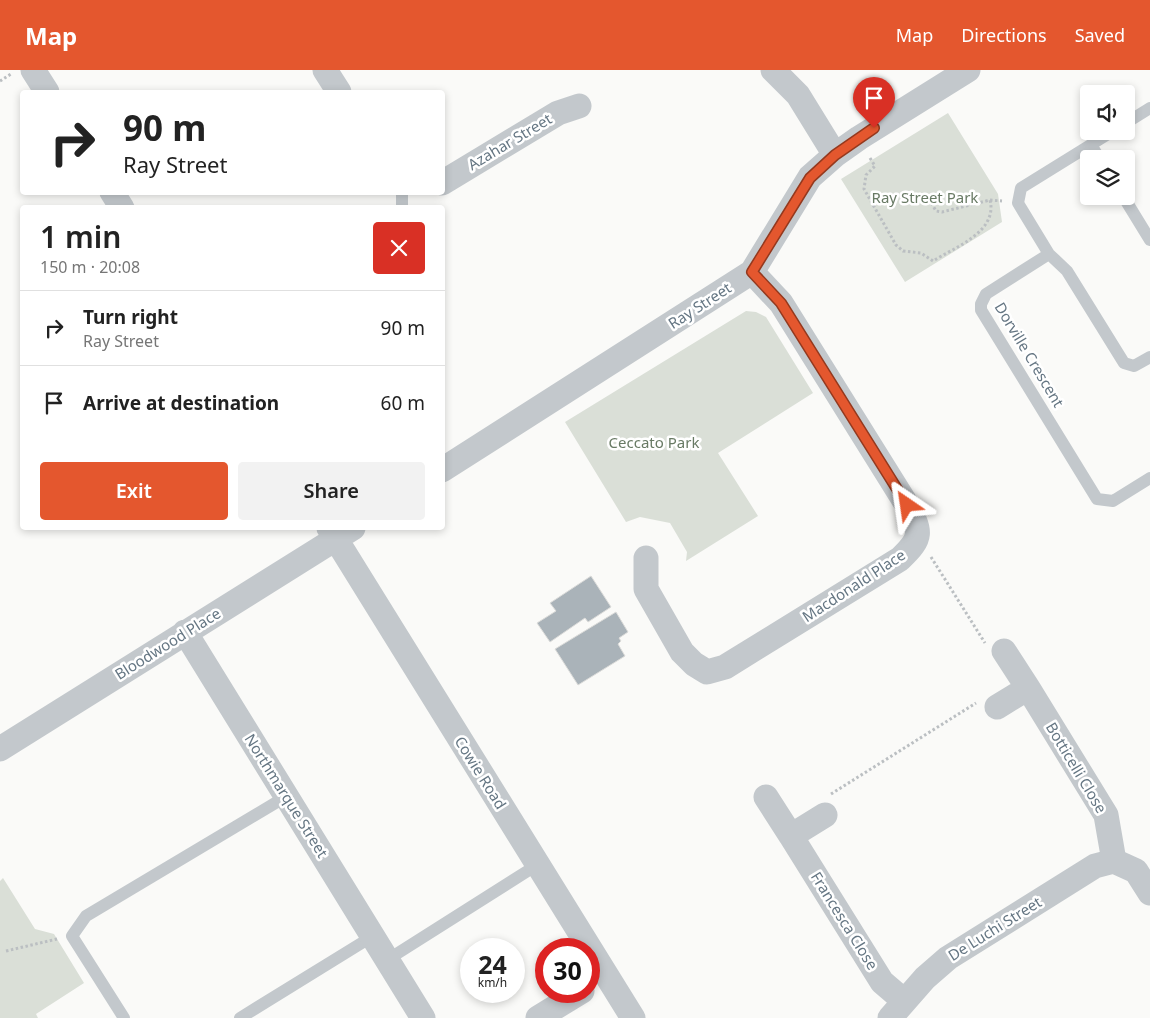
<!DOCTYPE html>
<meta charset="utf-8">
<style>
:root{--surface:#fff;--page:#f2f2f2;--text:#222;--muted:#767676;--line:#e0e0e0;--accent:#e4572e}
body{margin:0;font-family:"Noto Sans",sans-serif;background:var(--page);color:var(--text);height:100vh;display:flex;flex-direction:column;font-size:19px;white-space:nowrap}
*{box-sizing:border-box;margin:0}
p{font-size:16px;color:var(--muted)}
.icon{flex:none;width:28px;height:28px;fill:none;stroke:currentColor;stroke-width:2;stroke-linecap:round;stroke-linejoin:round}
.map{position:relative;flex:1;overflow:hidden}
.panel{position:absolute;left:20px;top:135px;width:425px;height:325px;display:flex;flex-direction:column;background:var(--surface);border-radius:5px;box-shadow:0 2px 8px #0003}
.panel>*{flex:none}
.banner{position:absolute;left:20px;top:20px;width:425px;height:105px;border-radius:5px;box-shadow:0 2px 8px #0003;background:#fff;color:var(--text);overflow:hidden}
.buttons{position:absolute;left:1080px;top:15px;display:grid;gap:10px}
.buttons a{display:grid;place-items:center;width:55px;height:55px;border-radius:5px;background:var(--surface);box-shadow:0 2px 8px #0003;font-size:25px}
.speed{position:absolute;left:460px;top:868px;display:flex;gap:10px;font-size:25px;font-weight:700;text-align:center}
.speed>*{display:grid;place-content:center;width:65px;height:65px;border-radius:50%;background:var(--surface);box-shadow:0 2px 8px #0003;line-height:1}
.speed small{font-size:12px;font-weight:400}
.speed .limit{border:8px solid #d22;background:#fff;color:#111}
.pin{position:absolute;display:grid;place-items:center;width:42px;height:42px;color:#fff;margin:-51px -21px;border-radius:50% 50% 50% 0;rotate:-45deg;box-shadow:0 0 5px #0007}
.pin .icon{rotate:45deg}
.me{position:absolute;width:55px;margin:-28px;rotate:328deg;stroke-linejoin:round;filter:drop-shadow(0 0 4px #0008)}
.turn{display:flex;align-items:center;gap:18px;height:105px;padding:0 20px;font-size:22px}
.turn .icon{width:65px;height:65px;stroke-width:2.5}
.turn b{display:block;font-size:35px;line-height:42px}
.round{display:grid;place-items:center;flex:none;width:52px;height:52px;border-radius:5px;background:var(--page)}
.overview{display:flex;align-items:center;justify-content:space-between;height:85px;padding:0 20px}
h1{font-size:30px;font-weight:600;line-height:38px}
.action{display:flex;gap:10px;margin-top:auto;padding:10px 20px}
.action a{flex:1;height:58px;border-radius:5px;background:var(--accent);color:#fff;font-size:20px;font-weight:600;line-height:58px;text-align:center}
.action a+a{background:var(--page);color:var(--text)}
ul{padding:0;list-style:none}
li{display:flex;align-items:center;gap:15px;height:75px;padding:0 20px;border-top:1px solid var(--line)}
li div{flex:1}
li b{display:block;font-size:19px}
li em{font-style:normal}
header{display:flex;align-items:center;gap:30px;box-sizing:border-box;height:70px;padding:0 25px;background:var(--accent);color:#fff}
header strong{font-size:24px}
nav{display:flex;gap:28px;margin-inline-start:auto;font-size:18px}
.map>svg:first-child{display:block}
.green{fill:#dadfd7}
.building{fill:#aab3b9;stroke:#dcdcda}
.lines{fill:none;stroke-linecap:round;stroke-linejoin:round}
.path{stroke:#bbbfc2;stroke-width:3;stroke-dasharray:2.5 2.5;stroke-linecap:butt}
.service{stroke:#c3c8cc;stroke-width:12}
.minor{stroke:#c3c8cc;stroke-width:25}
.route-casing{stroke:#94391e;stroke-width:12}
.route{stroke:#e4572e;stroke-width:9}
.labels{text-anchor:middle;stroke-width:5;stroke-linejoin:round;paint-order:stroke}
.street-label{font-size:15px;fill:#657683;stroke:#fff}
.park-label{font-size:15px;fill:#687a64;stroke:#fff}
</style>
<header>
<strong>Map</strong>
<nav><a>Map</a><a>Directions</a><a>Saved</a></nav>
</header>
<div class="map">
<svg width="1150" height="948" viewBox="0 0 1150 948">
<rect width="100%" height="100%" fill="#fafaf8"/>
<path class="green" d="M 948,43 L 998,124 L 1002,152 L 905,212 L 841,109 Z
M 746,241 L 756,242 L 766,247 L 813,323 L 718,383 L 758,446 L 686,491 L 687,482 L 670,453 L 640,447 L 626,452 L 565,352 Z
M 3,808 L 35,859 L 54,864 L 84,913 L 36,944 L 38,948 L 0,948 L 0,811 Z"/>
<path class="building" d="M 591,506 L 611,537 L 588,552 L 585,548 L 550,572 L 537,553 L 556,541 L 550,533 Z
M 616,542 L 628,562 L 619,568 L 621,571 L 618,574 L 625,586 L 578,615 L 555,579 Z"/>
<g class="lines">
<path class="path" d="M 0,11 L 11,4
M 870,88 L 875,96 L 866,105 L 864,119 L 896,175 L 903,181 L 921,183 L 933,191 C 955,177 998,162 990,130 L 942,142 L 936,141 L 932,134
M 990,130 L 1002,131
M 931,487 L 985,573
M 831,724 L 976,633
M 6,881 L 57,869"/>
<path class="service" d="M 1126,53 L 1150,38
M 1113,61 L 1021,118 L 1018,133 L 1049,184 L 1067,201 L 1124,293 L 1134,296 L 1150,287
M 1091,75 L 1100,89
M 402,122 L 402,138
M 1123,126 L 1150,170
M 1049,184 L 986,224 L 981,234 L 981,240 L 1097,429 L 1113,431 L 1150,408
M 387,890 L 537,795
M 124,948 L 72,866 L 86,846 L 287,726
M 240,948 L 373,866"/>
<path class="minor" d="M 33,0 L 47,22
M 325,0 L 339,22
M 773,0 L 798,25 L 835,85
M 442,113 L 558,43 L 579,36
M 112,122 L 122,138
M 442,400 L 752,202 L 810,107 L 835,85 L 859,68 L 968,0
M 329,458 L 633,948
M 646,488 L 646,519 L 682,582 L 694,594 L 707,602 L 725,597 L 900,489 C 923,467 921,462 907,435 L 781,233 L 752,202
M 185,562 L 423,948
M 1004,581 L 1028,618
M 997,637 L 1028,618 L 1106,745 L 1114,791 L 1136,801 L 1150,823
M 0,679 L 353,458
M 766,727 L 791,766
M 825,745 L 791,766 L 882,912 L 903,930
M 538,948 L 582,921
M 890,948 L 925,908 L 948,888 L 1095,796 L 1114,791"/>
</g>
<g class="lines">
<defs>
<path id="route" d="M 874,58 L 835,85 L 810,108 L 752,202 L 781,233 L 907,435"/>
</defs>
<use href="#route" class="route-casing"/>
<use href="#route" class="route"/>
</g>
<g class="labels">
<g class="street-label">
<text transform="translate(510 72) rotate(-31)" y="5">Azahar Street</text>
<text transform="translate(700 236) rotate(-33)" y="5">Ray Street</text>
<text transform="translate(1029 285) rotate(59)" y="5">Dorville Crescent</text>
<text transform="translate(854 516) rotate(-33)" y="5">Macdonald Place</text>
<text transform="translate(168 574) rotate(-32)" y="5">Bloodwood Place</text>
<text transform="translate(1076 698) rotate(59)" y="5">Botticelli Close</text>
<text transform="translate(480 703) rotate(58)" y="5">Cowie Road</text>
<text transform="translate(286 726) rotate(58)" y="5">Northmarque Street</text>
<text transform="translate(844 851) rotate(58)" y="5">Francesca Close</text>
<text transform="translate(995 859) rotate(-32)" y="5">De Luchi Street</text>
</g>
<g class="park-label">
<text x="925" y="133">Ray Street Park</text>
<text x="654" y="378">Ceccato Park</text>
</g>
</g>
</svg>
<div class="buttons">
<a><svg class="icon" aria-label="sound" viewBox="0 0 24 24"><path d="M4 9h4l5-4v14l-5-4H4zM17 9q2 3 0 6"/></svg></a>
<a><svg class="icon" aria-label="layers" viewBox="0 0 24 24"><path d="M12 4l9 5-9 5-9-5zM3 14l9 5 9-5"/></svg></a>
</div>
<div class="speed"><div>24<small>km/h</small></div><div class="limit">30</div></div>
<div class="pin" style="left:874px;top:58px;background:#d93025"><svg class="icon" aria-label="arrive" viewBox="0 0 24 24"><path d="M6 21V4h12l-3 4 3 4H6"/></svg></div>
<svg class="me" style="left:907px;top:435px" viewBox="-20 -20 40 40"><path d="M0-17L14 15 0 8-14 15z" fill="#e4572e" stroke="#fff" stroke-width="4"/></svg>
<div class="banner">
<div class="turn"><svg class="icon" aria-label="right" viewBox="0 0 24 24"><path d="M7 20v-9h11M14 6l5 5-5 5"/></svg><div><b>90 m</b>Ray Street</div></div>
</div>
<section class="panel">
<div class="overview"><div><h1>1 min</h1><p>150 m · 20:08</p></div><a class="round" style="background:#d93025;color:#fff"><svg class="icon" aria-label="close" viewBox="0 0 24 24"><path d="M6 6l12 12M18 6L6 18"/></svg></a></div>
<ul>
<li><svg class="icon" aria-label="right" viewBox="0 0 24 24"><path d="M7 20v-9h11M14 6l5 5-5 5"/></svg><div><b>Turn right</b><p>Ray Street</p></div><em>90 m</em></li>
<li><svg class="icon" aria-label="arrive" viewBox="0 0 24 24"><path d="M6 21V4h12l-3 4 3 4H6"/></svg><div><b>Arrive at destination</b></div><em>60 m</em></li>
</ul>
<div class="action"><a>Exit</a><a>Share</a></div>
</section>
</div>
